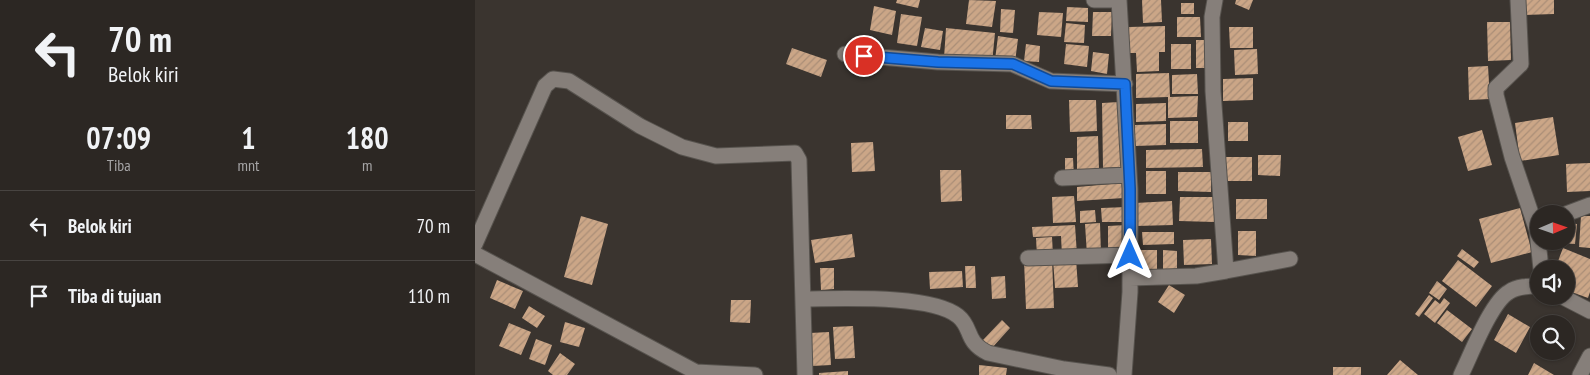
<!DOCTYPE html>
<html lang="id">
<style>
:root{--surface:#2c2723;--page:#342f2b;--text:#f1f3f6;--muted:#a6a5a6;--line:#484441}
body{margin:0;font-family:"PT Sans Narrow",sans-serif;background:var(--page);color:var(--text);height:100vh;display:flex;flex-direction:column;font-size:19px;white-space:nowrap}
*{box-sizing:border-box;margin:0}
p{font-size:16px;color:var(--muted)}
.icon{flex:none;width:28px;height:28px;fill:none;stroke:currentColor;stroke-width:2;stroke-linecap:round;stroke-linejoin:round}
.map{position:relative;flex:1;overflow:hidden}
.panel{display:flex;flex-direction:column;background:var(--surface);width:475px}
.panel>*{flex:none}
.banner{background:#2c2723;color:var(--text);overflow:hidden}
.needle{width:32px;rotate:88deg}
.buttons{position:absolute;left:1055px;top:205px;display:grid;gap:10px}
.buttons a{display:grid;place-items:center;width:45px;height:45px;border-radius:50%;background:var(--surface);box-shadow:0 1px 4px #0004,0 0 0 1px var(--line);font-size:25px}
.pin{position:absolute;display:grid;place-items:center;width:42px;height:42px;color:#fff;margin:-21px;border:2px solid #fff;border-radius:50%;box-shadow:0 1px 5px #0007}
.me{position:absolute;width:55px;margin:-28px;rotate:0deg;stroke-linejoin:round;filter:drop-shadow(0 0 4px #0008)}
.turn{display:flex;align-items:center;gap:18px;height:105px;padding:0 25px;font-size:22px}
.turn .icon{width:65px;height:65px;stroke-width:2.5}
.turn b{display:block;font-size:35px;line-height:42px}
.eta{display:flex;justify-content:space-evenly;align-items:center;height:85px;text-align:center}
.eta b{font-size:30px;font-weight:700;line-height:35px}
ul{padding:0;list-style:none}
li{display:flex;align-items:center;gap:15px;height:70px;padding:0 25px;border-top:1px solid var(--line)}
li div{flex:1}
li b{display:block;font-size:19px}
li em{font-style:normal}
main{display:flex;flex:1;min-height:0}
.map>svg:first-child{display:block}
.building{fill:url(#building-hatch)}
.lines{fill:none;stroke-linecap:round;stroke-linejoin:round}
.minor-casing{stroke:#57534e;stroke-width:17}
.minor{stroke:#867f7a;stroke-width:15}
.route-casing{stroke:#114b97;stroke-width:12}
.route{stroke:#1a73e8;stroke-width:9}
</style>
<main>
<section class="panel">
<div class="banner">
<div class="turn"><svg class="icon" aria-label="left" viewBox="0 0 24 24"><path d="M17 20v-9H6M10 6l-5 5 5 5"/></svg><div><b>70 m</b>Belok kiri</div></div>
</div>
<div class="eta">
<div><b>07:09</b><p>Tiba</p></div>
<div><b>1</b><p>mnt</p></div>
<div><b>180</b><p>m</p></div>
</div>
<ul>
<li><svg class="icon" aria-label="left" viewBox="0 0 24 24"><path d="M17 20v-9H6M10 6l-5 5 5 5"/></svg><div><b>Belok kiri</b></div><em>70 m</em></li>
<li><svg class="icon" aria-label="arrive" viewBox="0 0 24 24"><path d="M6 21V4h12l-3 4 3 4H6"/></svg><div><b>Tiba di tujuan</b></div><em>110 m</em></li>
</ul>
</section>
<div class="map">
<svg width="1115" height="375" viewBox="0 0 1115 375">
<defs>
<pattern id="building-hatch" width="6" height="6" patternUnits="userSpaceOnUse" patternTransform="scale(1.25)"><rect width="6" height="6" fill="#cba687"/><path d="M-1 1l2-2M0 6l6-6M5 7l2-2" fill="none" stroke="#aa8e77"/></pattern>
</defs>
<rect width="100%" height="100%" fill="#3a342f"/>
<path class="building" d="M 422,0 L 445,0 L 443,8 L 421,3 Z
M 494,0 L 521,1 L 517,27 L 491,24 Z
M 667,0 L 686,0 L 687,22 L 668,23 Z
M 761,0 L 778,0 L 774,10 L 760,4 Z
M 1049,0 L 1079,0 L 1079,14 L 1049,15 Z
M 706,3 L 719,3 L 719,14 L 706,14 Z
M 399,6 L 421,11 L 417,35 L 395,30 Z
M 592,7 L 613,8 L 613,22 L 591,21 Z
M 526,9 L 540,10 L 538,33 L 525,32 Z
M 564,12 L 588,13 L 586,37 L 562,35 Z
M 618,12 L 637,12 L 636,36 L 617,36 Z
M 426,14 L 447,17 L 442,46 L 422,43 Z
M 702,17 L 725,17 L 726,37 L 702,37 Z
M 1012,22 L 1035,22 L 1036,60 L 1013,61 Z
M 591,23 L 610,25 L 609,43 L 589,42 Z
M 690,26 L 690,52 L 684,52 L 684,71 L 662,72 L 661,53 L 654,53 L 654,27 Z
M 754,27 L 778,27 L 778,48 L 755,48 Z
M 450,28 L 468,31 L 465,50 L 446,47 Z
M 471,28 L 520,33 L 517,63 L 469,58 Z
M 523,36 L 543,39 L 540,62 L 520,60 Z
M 721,40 L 732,40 L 732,68 L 721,68 Z
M 551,44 L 565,46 L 564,62 L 549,61 Z
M 591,44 L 614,46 L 612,67 L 589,64 Z
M 696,44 L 716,44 L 716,69 L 696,69 Z
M 317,48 L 352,60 L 346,77 L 311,64 Z
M 782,49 L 783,74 L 760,75 L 759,50 Z
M 618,52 L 634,54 L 632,74 L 616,71 Z
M 1013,66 L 1015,99 L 994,100 L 993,67 Z
M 694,73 L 695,97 L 723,96 L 722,117 L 693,118 L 693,97 L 661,98 L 661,74 Z
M 722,74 L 723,94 L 697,94 L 697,75 Z
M 778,78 L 778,100 L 748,101 L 748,79 Z
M 594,100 L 621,100 L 622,131 L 595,132 Z
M 644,102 L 646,167 L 628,168 L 627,103 Z
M 691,103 L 691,121 L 661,122 L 661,104 Z
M 531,115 L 556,115 L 557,129 L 531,129 Z
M 1078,117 L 1084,155 L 1045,161 L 1040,123 Z
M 695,121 L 723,121 L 723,143 L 695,143 Z
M 753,122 L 773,122 L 773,141 L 753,141 Z
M 691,124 L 691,145 L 660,146 L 660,125 Z
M 1007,130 L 1017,165 L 993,171 L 983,137 Z
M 623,136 L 624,169 L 602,169 L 602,137 Z
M 398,142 L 400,171 L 377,172 L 376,143 Z
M 727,149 L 728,167 L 671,168 L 671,150 Z
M 783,155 L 806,155 L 805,176 L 783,175 Z
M 751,157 L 777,157 L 777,181 L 750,181 Z
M 590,158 L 598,158 L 599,177 L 590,177 Z
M 1115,163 L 1115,191 L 1092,192 L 1091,164 Z
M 465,170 L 486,170 L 487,201 L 466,202 Z
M 671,171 L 691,171 L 691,194 L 671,194 Z
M 703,172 L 736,172 L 736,192 L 703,191 Z
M 648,183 L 649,198 L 602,201 L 602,187 Z
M 599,196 L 601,222 L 578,223 L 577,197 Z
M 705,197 L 739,197 L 739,222 L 704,221 Z
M 761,199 L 792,199 L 792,219 L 761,219 Z
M 697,201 L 698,225 L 661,226 L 660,203 Z
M 652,207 L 652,222 L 627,222 L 626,208 Z
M 1045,208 L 1057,252 L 1016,263 L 1004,219 Z
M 620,210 L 621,222 L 605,223 L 605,211 Z
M 106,216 L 133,224 L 117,285 L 89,277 Z
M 1106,216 L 1115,216 L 1115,248 L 1104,247 Z
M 625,223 L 626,254 L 612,255 L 610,224 Z
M 1091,223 L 1102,224 L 1100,244 L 1085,243 L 1091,241 Z
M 600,225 L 602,255 L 587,256 L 586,236 L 558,237 L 557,227 Z
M 651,225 L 652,252 L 633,253 L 633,226 Z
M 763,231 L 781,231 L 781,256 L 763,255 Z
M 667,232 L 699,232 L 699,244 L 668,245 Z
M 377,234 L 380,257 L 340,263 L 336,240 Z
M 577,237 L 578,255 L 562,256 L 561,238 Z
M 736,239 L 737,264 L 709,265 L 708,240 Z
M 1088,248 L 1115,259 L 1115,292 L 1113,298 L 1091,290 L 1091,269 L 1080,269 Z
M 987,249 L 1004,262 L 999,268 L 982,256 Z
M 663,250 L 682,250 L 682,271 L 663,271 Z
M 688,250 L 702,251 L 702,274 L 688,274 Z
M 577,259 L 579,308 L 551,309 L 549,261 Z
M 578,259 L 601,259 L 603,287 L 580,288 Z
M 983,260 L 1017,286 L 1001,307 L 967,281 Z
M 490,266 L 500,266 L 501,288 L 491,288 Z
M 345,268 L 359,268 L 359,289 L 346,290 Z
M 487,271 L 488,287 L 455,289 L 454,272 Z
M 530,276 L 531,298 L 517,299 L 516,277 Z
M 22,280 L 48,291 L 40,309 L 15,298 Z
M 962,281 L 972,289 L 964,300 L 954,293 Z
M 694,285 L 710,295 L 699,313 L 683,302 Z
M 954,295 L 958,298 L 944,317 L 940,314 Z
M 969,298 L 975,303 L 960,323 L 949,314 L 960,300 L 965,304 Z
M 256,300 L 276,300 L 275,323 L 255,322 Z
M 54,306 L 70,316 L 62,328 L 47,318 Z
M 972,310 L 997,329 L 987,342 L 962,323 Z
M 1033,314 L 1055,327 L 1041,353 L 1019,340 Z
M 527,320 L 535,328 L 516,349 L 507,341 Z
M 90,322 L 110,328 L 104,347 L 85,342 Z
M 34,323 L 56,332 L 46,355 L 24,346 Z
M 378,326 L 380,358 L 360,359 L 358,327 Z
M 354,332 L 356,365 L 337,366 L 335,333 Z
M 61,339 L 77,345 L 70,365 L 54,359 Z
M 85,353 L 100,364 L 92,375 L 78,375 L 73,371 Z
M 925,360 L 943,375 L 912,375 Z
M 1059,363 L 1079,375 L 1053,375 Z
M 504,365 L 532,368 L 531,375 L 504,375 Z
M 858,367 L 886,367 L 886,375 L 858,375 Z
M 373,371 L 373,375 L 344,375 L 344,373 Z"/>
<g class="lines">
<defs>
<path id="minor" d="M 619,0 L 644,0 L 655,189 L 655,292 L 649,375
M 1043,0 L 1046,64 L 1021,88 L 1021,95 L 1037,157 L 1062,231 L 1066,269
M 370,54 L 463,62 L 537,64 L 576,81 L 650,84
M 587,178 L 654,175
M 1091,214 L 1115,205
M 0,244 L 70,86 L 78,79 L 94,81 L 165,126 L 207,147 L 241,156 L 320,153 L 324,160 L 330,375
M 0,254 L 221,372 L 280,375
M 553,258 L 655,255
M 751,271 L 815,259
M 655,278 L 721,276 L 751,271 L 738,91 L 737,17 L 740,0
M 1086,296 L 1115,311
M 328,299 C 364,299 455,294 483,316 C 498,328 489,341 513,353 L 589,369 L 634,375
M 986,375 C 996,355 1016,302 1034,292 C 1042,286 1054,286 1064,286
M 1105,375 L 1115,356"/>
</defs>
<use href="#minor" class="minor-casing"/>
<use href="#minor" class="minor"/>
</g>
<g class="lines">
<defs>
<path id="route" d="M 389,56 L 463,62 L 538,64 L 576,81 L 650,84 L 655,189 L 655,255"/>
</defs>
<use href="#route" class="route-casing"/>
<use href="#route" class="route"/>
</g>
</svg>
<div class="buttons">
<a><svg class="needle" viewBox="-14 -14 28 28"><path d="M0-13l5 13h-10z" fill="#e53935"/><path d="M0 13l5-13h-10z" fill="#a6a5a6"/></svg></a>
<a><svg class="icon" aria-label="sound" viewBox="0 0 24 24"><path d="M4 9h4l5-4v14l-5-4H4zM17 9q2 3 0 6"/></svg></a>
<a><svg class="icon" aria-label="search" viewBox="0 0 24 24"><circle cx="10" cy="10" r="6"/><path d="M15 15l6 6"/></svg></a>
</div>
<div class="pin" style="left:389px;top:56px;background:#d93025"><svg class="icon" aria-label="arrive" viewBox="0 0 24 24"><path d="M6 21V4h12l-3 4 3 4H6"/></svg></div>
<svg class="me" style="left:655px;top:255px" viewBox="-20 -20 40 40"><path d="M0-17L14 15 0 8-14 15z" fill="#1a73e8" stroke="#fff" stroke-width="4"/></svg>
</div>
</main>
